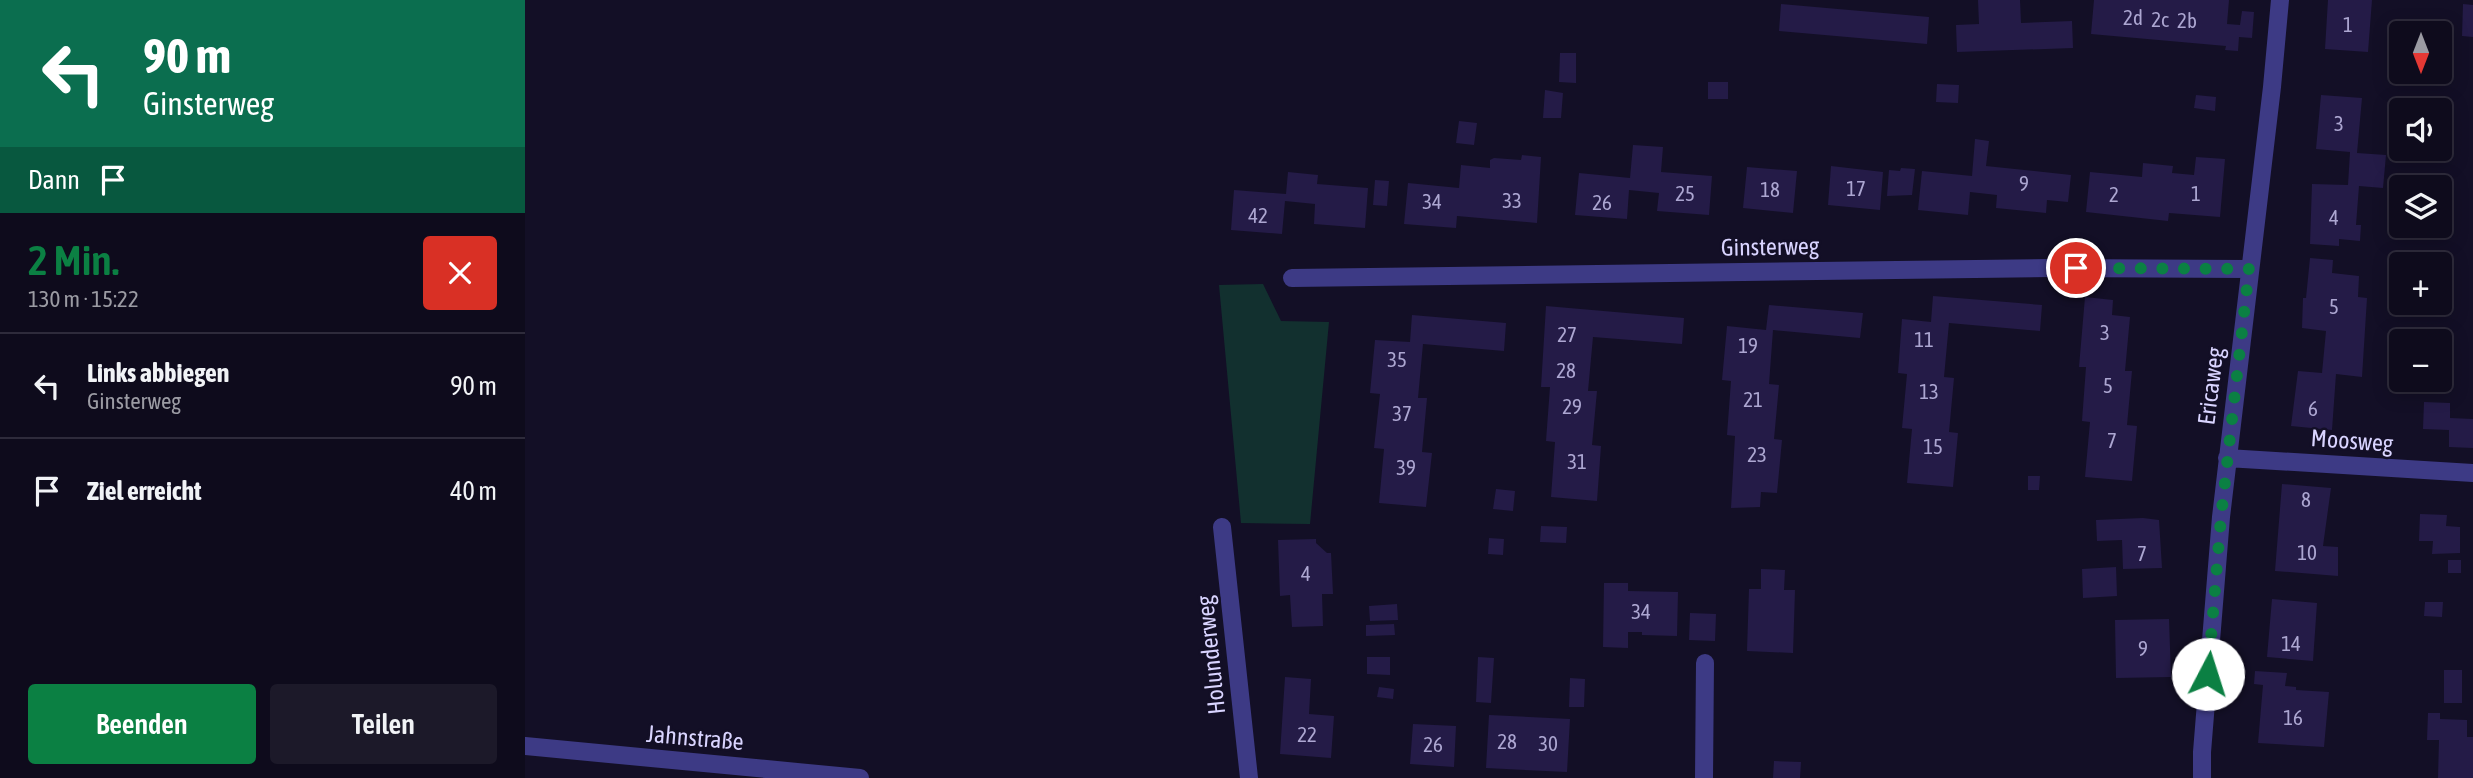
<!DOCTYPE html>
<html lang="de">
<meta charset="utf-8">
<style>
:root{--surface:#0e0b1c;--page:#1c1929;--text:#f1f3f6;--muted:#9b9ba3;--line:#2e2b3b;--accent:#0b8043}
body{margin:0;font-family:"Asap Condensed",sans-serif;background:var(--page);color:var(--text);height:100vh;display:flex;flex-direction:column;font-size:26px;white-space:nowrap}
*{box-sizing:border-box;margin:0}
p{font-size:23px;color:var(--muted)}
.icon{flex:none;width:38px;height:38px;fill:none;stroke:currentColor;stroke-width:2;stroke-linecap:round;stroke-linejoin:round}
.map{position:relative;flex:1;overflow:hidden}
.sheet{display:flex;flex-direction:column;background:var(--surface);width:525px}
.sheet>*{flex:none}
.hud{background:#0b6e4f;color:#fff;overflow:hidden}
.needle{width:46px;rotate:180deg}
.controls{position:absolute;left:1864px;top:21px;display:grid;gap:14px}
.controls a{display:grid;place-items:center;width:63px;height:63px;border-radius:7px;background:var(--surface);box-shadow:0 4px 18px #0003,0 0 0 2px var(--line);font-size:35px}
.pin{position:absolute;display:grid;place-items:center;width:60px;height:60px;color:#fff;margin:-30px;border:4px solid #fff;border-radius:50%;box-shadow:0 2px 7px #0007}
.me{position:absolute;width:77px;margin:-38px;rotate:5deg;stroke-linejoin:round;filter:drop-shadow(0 0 5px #0008)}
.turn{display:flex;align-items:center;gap:24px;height:147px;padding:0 28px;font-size:32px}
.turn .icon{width:91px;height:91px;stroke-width:2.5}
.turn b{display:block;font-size:49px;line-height:60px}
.then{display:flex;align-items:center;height:66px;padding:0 28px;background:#0003;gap:14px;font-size:26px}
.round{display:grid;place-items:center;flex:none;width:74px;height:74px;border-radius:7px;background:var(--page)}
.head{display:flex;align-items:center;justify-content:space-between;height:119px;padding:0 28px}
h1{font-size:42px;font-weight:600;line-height:52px;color:var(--accent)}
.cta{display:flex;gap:14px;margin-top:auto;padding:14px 28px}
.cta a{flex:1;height:80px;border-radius:7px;background:var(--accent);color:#fff;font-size:28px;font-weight:600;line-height:80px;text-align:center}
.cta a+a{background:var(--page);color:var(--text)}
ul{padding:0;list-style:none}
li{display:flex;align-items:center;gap:21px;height:105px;padding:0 28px;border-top:2px solid var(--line)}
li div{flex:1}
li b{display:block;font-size:26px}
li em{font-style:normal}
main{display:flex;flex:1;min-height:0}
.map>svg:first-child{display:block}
.green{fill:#12302f}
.building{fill:#241b47}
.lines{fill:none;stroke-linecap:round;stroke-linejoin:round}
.minor{stroke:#3d3a85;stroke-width:18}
.route{stroke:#0b8043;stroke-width:12;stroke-dasharray:0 21.6}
.labels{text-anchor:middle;stroke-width:5;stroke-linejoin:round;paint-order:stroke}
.number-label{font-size:21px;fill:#aca6d1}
.street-label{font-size:24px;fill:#d9d4ff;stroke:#130f26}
</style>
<main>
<section class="sheet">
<div class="hud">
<div class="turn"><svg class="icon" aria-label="left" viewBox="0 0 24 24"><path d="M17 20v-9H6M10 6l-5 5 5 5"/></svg><div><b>90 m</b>Ginsterweg</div></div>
<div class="then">Dann<svg class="icon" aria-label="arrive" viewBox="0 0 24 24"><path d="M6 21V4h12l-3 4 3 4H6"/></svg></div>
</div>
<div class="head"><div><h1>2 Min.</h1><p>130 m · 15:22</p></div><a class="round" style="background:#d93025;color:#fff"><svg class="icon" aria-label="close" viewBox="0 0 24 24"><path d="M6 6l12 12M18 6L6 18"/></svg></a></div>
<ul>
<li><svg class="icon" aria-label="left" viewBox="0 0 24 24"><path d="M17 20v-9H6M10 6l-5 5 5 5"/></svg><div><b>Links abbiegen</b><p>Ginsterweg</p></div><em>90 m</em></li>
<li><svg class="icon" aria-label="arrive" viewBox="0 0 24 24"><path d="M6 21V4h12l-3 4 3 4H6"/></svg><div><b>Ziel erreicht</b></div><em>40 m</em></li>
</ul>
<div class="cta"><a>Beenden</a><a>Teilen</a></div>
</section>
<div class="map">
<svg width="1948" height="778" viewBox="0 0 1948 778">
<rect width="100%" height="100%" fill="#130f26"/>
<path class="green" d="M 738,284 L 756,321 L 804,322 L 785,524 L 716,523 L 694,285 Z"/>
<path class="building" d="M 1453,0 L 1495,0 L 1496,23 L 1547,21 L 1548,48 L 1432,52 L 1431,25 L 1454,24 Z
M 1569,0 L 1704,0 L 1702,24 L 1715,25 L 1717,11 L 1729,12 L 1727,38 L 1714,37 L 1713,51 L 1700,50 L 1701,46 L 1566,34 Z
M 1803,0 L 1847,0 L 1843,52 L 1800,49 Z
M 1256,4 L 1404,17 L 1402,44 L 1254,31 Z
M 1938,4 L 1948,5 L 1948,37 L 1937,36 Z
M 1035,53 L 1051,53 L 1051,83 L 1034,82 Z
M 1183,82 L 1203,82 L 1203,99 L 1183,99 Z
M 1412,84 L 1434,85 L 1433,103 L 1411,102 Z
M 1020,90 L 1038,93 L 1036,118 L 1018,118 Z
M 1671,95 L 1691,97 L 1690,111 L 1669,108 Z
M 1796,95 L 1837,98 L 1832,153 L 1861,155 L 1858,188 L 1834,186 L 1831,225 L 1836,225 L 1835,241 L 1814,239 L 1814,246 L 1785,244 L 1787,184 L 1823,185 L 1825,152 L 1791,149 Z
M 934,121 L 952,123 L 949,145 L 931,143 Z
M 1450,139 L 1464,141 L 1461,166 L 1546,175 L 1543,202 L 1522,200 L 1521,213 L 1471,208 L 1472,195 L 1445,192 L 1443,215 L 1393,210 L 1397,171 L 1447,176 Z
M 1108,145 L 1138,147 L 1136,172 L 1187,176 L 1184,215 L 1132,211 L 1134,193 L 1104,190 L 1102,219 L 1050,215 L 1054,173 L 1105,178 Z
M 997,155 L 1016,157 L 1012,223 L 932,216 L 931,228 L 879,224 L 883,183 L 934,188 L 936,165 L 965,168 L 965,160 L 969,158 L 996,160 Z
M 1671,157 L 1700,159 L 1695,217 L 1644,213 L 1643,221 L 1561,212 L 1565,172 L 1617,177 L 1618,163 L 1648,166 L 1647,173 L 1669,175 Z
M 1306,166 L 1358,172 L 1355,210 L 1303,205 Z
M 1222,167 L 1272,171 L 1268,213 L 1218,208 Z
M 1376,168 L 1390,169 L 1387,195 L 1362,196 L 1364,170 L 1375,171 Z
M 763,172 L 793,175 L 792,184 L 843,188 L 840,228 L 789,224 L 790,204 L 760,201 L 757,234 L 706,230 L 709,190 L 761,194 Z
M 850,180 L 864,181 L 862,206 L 848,205 Z
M 1785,258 L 1808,260 L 1807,273 L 1834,276 L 1833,297 L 1842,298 L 1837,377 L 1811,374 L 1807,430 L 1766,426 L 1773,371 L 1797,373 L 1801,331 L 1777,328 L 1778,298 L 1781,298 Z
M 1408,296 L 1517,305 L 1515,331 L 1424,323 L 1419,377 L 1429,378 L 1424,432 L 1433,433 L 1428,487 L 1382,483 L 1387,429 L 1377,428 L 1382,374 L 1373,373 L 1377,319 L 1406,322 Z
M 1560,297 L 1588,300 L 1587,315 L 1605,317 L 1600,371 L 1607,371 L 1602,425 L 1612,426 L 1607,481 L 1560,477 L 1565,422 L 1557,421 L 1561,367 L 1554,367 Z
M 1244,305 L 1338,313 L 1335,338 L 1248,330 L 1244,384 L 1254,385 L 1249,439 L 1257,440 L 1252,493 L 1236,492 L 1235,507 L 1206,508 L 1210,436 L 1202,435 L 1206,381 L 1197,380 L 1202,326 L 1241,330 Z
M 1021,306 L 1159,318 L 1157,344 L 1068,337 L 1063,391 L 1072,391 L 1067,445 L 1076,446 L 1072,501 L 1026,497 L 1030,442 L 1021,441 L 1025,387 L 1016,387 Z
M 887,315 L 981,323 L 979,351 L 898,344 L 893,398 L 902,398 L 897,452 L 907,453 L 901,507 L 854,503 L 859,449 L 849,448 L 855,394 L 845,393 L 850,340 L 885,342 Z
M 1899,402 L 1925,403 L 1925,418 L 1948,419 L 1948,448 L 1924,447 L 1924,430 L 1898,429 Z
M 1503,476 L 1515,476 L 1514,490 L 1503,490 Z
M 1757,484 L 1806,488 L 1798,546 L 1813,547 L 1813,576 L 1750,571 Z
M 971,489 L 990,491 L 988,511 L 968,509 Z
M 1895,514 L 1922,515 L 1921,526 L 1935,527 L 1935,553 L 1907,554 L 1908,541 L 1894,541 Z
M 1618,518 L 1634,520 L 1637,568 L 1598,569 L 1597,540 L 1572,541 L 1571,520 Z
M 1016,526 L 1042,527 L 1041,543 L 1015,542 Z
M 964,538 L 979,539 L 978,555 L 963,554 Z
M 791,539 L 791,543 L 802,553 L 806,553 L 808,594 L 797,594 L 798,626 L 767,627 L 765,595 L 755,596 L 753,540 Z
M 1923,560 L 1936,560 L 1936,573 L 1923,573 Z
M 1591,567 L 1592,596 L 1558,598 L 1557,569 Z
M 1236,569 L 1260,570 L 1259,590 L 1270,590 L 1268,653 L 1222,651 L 1224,589 L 1236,589 Z
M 1079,583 L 1103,583 L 1103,591 L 1153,592 L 1152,636 L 1117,635 L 1117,632 L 1103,632 L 1103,648 L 1078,647 Z
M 1747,599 L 1792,603 L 1788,661 L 1742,657 Z
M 1900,602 L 1918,602 L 1917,617 L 1899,616 Z
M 872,604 L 873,620 L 845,621 L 844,606 Z
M 1165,613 L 1191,614 L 1190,641 L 1164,640 Z
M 1644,619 L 1646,677 L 1591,678 L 1590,620 Z
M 869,624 L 870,635 L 841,636 L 841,625 Z
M 842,657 L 865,657 L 865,675 L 842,674 Z
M 953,657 L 969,658 L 966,703 L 951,702 Z
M 1919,670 L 1937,670 L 1937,703 L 1919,703 Z
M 1730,671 L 1762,673 L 1760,686 L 1771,687 L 1771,690 L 1804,692 L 1799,747 L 1733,743 L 1738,685 L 1729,684 Z
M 760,677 L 786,679 L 784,714 L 809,716 L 806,758 L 755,754 Z
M 1045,678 L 1060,679 L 1059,707 L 1044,707 Z
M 854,687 L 869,689 L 868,699 L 852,697 Z
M 1903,713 L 1915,713 L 1915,719 L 1942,720 L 1942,737 L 1948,737 L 1948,778 L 1913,778 L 1914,740 L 1902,740 Z
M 964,715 L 1045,719 L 1042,772 L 961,768 Z
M 888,724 L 931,726 L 929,767 L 885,764 Z
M 1249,761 L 1276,762 L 1275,778 L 1248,778 Z"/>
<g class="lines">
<path class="minor" d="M 767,278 L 1526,268 L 1724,269
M 1702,458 L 1948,473
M 697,527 L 724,778
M 0,746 L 335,778
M 1179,778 L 1180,663
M 1677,778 L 1677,752 L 1696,517 L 1747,87 L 1755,0"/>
</g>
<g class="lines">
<path class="route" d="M 1551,268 L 1724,269 L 1696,517 L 1683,674"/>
</g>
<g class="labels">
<g class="number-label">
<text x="1608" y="25">2d</text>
<text x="1635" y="27">2c</text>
<text x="1662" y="28">2b</text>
<text x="1823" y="32">1</text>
<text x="1814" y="131">3</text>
<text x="1499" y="191">9</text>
<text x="1331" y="196">17</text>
<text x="1245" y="197">18</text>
<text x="1160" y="201">25</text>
<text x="1671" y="201">1</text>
<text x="1589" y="202">2</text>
<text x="987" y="208">33</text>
<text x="907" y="209">34</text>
<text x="1077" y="210">26</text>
<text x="733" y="223">42</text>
<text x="1809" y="225">4</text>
<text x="1809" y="314">5</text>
<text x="1580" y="340">3</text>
<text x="1042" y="342">27</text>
<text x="1399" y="347">11</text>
<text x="1223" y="353">19</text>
<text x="872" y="367">35</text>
<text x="1041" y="378">28</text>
<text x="1583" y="393">5</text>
<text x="1404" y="399">13</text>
<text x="1228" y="407">21</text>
<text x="1047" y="414">29</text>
<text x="1788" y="416">6</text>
<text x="877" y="421">37</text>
<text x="1587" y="448">7</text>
<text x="1408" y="454">15</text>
<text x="1232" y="462">23</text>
<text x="1052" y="469">31</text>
<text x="881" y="475">39</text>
<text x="1781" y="507">8</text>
<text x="1782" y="560">10</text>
<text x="1617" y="561">7</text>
<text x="781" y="581">4</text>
<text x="1116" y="619">34</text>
<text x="1766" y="651">14</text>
<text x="1618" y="656">9</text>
<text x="1768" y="725">16</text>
<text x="782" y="742">22</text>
<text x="982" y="749">28</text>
<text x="1023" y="751">30</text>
<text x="908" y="752">26</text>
</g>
<g class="street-label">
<text transform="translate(1245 247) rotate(-1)" y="8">Ginsterweg</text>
<text transform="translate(1686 386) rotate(-83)" y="8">Ericaweg</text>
<text transform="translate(1827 441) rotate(4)" y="8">Moosweg</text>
<text transform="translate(686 655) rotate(-96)" y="8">Holunderweg</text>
<text transform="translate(170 738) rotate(5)" y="8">Jahnstraße</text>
</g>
</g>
</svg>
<div class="controls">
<a><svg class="needle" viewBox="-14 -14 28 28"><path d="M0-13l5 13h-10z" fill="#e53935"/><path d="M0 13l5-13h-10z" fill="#9b9ba3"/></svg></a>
<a><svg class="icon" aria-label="sound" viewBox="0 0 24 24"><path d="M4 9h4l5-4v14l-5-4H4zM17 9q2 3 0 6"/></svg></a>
<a><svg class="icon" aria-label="layers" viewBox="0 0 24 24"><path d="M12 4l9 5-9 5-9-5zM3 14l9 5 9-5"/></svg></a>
<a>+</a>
<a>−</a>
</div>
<div class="pin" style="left:1551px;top:268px;background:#d93025"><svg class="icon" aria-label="arrive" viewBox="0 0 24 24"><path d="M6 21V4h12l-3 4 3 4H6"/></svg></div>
<svg class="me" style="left:1683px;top:674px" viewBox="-20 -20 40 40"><circle r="19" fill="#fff"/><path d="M0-13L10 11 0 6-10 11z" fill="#0b8043"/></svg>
</div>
</main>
